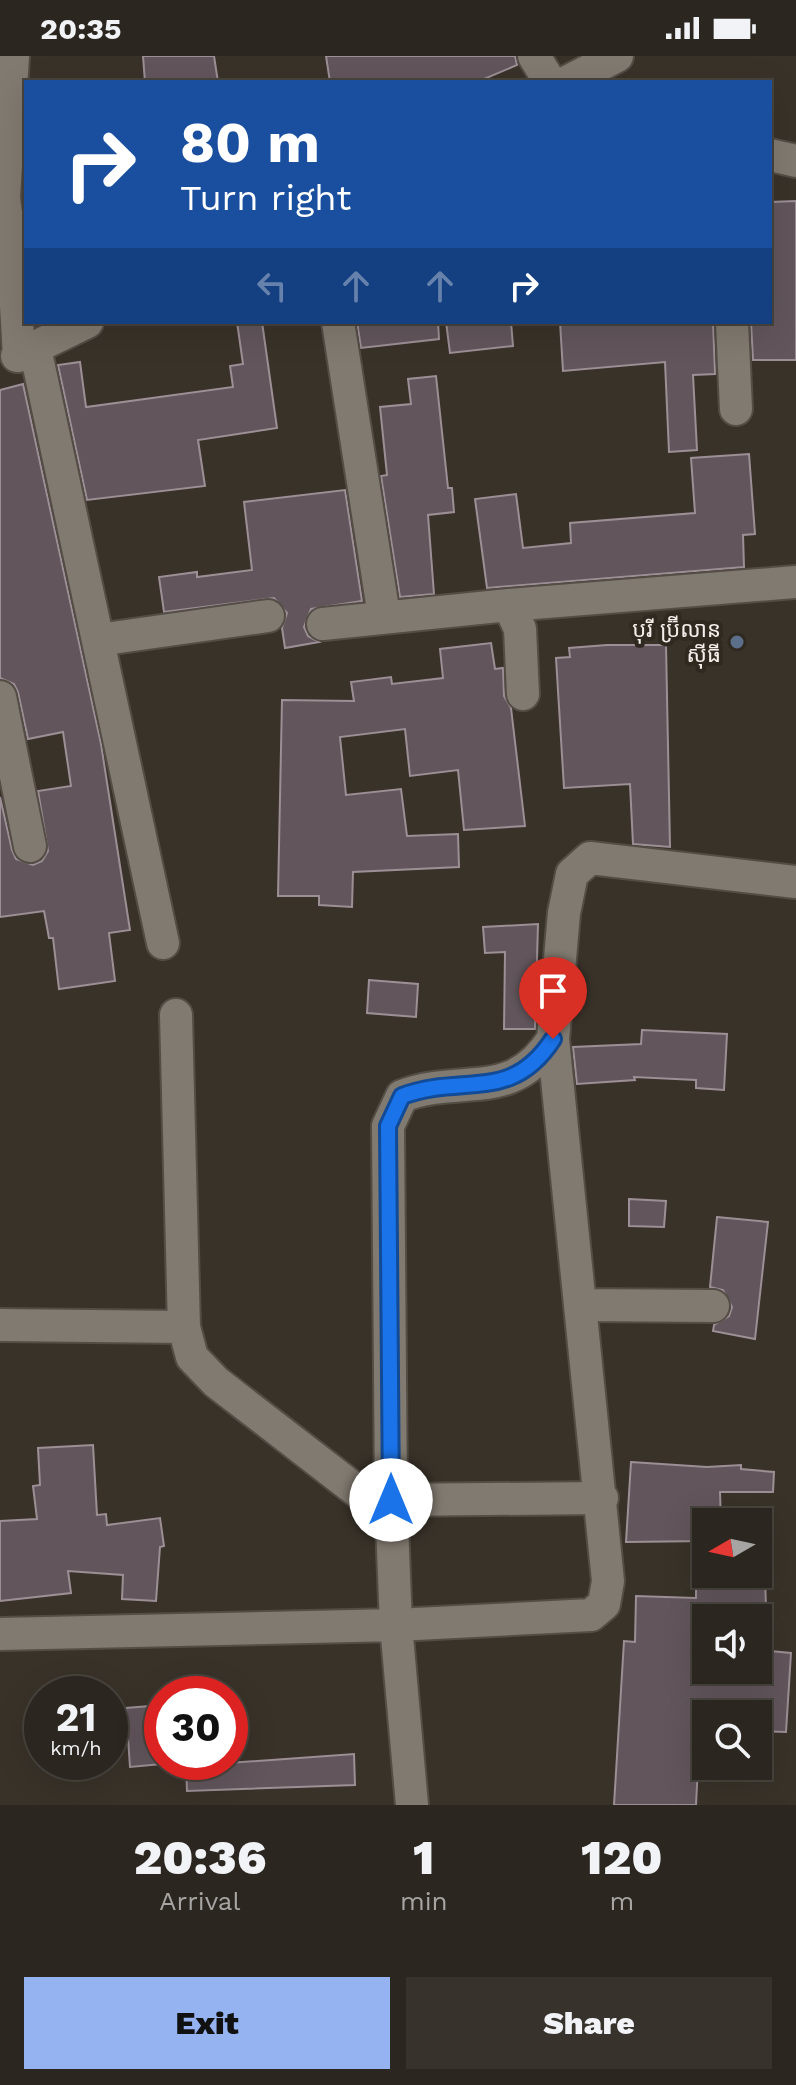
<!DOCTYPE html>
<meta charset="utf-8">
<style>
:root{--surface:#2b261f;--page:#37322c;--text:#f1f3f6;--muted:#a6a5a4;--line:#47433d;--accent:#95b2f1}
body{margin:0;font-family:"Work Sans","Noto Sans Khmer",sans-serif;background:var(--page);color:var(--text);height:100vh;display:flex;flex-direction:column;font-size:30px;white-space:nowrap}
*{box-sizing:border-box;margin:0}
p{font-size:26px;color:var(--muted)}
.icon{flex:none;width:44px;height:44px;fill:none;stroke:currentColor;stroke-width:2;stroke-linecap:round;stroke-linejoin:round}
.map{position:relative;height:1749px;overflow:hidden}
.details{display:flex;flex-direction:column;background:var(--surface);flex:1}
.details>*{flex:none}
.guide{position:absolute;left:24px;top:24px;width:748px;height:244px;border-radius:0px;box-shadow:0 8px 32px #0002,0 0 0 2px var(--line);background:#1a4fa0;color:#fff;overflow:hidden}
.needle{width:52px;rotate:261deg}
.tools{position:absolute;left:692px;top:1452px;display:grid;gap:16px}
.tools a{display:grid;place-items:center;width:80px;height:80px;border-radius:0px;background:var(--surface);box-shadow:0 8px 32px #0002,0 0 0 2px var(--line);font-size:40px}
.speed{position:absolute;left:24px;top:1620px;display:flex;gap:16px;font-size:40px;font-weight:700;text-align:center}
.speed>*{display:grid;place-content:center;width:104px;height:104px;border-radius:50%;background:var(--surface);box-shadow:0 8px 32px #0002,0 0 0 2px var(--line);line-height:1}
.speed small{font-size:20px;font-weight:400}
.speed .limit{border:12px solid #d22;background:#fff;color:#111}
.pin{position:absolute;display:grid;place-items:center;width:68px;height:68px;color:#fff;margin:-82px -34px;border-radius:50% 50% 50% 0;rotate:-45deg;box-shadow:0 0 8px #0007}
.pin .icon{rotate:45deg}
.me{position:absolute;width:88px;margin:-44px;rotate:0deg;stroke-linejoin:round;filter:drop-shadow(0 0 6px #0008)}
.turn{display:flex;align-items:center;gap:28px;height:168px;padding:0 24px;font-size:36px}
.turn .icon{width:104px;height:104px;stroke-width:2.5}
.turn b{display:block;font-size:56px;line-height:68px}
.lanes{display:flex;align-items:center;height:76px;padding:0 24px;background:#0003;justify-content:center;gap:40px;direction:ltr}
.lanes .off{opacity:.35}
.eta{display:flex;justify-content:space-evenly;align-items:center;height:136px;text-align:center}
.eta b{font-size:48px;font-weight:800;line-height:56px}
.cta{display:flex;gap:16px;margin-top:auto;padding:16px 24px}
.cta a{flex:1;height:92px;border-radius:0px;background:var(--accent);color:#111;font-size:32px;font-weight:800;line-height:92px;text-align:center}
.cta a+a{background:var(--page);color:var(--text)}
.status{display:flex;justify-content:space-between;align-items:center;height:56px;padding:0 40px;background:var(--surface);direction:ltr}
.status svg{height:22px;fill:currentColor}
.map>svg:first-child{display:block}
.building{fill:#62565c;stroke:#9c8f96;stroke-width:2}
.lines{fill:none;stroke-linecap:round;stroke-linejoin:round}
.minor-casing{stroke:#534d46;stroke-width:36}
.minor{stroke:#817a70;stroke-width:32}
.route-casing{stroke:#114b97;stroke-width:20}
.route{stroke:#1a73e8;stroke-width:14}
.service-dot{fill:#5c6f8a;stroke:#2f2920;stroke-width:3}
.labels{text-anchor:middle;stroke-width:8;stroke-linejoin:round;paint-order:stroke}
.poi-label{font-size:22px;fill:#f3eee9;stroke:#2f2920;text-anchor:end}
</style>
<div class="status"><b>20:35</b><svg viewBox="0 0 49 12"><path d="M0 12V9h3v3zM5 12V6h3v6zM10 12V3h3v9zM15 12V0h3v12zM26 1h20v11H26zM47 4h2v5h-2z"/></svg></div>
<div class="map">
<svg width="796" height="1749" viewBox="0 0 796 1749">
<rect width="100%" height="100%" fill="#393229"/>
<path class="building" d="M 143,0 L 214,0 L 218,26 L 145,26 Z
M 326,0 L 515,0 L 517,9 L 477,26 L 330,26 Z
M 796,145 L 796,304 L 753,304 L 751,266 L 770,266 L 770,146 Z
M 237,266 L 262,266 L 277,372 L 198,384 L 205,430 L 87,444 L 58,309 L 80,306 L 86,351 L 233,331 L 230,310 L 243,308 Z
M 357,266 L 438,266 L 439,283 L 361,292 Z
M 446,266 L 511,266 L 513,290 L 450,297 Z
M 560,266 L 713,266 L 715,318 L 693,319 L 697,394 L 669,396 L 665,306 L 563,315 Z
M 436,320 L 448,432 L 452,432 L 454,456 L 428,459 L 434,538 L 400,541 L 381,420 L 387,419 L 380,351 L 411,348 L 408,323 Z
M 23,328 L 101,688 L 130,874 L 109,877 L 115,925 L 59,933 L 53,882 L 49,882 L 44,855 L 0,861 L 0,741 L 12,794 L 16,803 L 33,809 L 42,805 L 48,795 L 38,735 L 71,730 L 63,676 L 28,683 L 18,636 L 14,628 L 0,622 L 0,334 Z
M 749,398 L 755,478 L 743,479 L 744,511 L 487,532 L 475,443 L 516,438 L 523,492 L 571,487 L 570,467 L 695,457 L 691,402 Z
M 345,434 L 362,545 L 311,553 L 304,571 L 308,580 L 319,586 L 285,592 L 282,572 L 287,557 L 274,542 L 164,556 L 159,521 L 197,516 L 197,521 L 252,514 L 244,446 Z
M 491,587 L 495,613 L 503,612 L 504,640 L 511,652 L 525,770 L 464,774 L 458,714 L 410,720 L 405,673 L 340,681 L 346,739 L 401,733 L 407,780 L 458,778 L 459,811 L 353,816 L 352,851 L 319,849 L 319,840 L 278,840 L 282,644 L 354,645 L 351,626 L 391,621 L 392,628 L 443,622 L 440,593 Z
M 607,589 L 666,589 L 670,791 L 633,788 L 630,728 L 564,732 L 556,602 L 570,601 L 569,592 Z
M 538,868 L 535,973 L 504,973 L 505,896 L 485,897 L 483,871 Z
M 369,924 L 418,928 L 416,961 L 367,957 Z
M 642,974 L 727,978 L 724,1034 L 696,1032 L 696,1024 L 634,1021 L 635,1024 L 577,1028 L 573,991 L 641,988 Z
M 629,1143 L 666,1145 L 664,1171 L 629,1170 Z
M 717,1161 L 768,1166 L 755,1283 L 713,1275 L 714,1269 L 729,1260 L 732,1251 L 723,1234 L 710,1231 Z
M 93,1389 L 97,1459 L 106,1458 L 107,1469 L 160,1462 L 164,1490 L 160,1491 L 156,1545 L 122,1543 L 123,1519 L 68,1515 L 71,1537 L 0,1545 L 0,1465 L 37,1463 L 33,1430 L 40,1429 L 38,1392 Z
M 631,1406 L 707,1411 L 741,1409 L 741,1413 L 774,1416 L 773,1436 L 720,1436 L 721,1466 L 706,1466 L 706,1485 L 626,1486 Z
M 696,1518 L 765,1518 L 766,1553 L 706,1554 L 706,1614 L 758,1614 L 758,1594 L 791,1597 L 786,1676 L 758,1675 L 758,1658 L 706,1658 L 706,1672 L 700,1671 L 696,1749 L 614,1749 L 624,1585 L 635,1586 L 636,1540 L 696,1542 Z
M 162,1649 L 162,1708 L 130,1711 L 126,1652 Z
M 354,1698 L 355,1729 L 187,1735 L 186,1710 Z"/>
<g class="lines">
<defs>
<path id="minor" d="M 13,0 L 4,142 L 14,216 L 19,300
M 534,0 L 550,26
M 567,26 L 617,0
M 770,99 L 796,105
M 338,266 L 384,560
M 732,266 L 736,353
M 35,292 L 163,887
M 17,300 L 87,266
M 509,549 L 796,526
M 323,568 L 509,549 L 520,573 L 523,638
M 98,584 L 268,560
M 0,641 L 30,790
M 176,959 L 184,1271 L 192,1301 L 216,1326 L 361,1438 L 391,1444 L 602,1442
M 580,1249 L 713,1250
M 0,1269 L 184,1271
M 0,1578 L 396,1569 L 591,1559 L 604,1548 L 608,1525 L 553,983 L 564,857 L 572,818 L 590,802 L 796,826
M 412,1749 L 396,1569 L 391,1444 L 388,1070 L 402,1040 C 463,1017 511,1048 553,983"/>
</defs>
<use href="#minor" class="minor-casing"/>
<use href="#minor" class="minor"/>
</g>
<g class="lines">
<defs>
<path id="route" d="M 391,1444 L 388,1070 L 402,1040 C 463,1017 511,1048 553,983"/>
</defs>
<use href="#route" class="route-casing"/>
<use href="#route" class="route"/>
</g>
<circle class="service-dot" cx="737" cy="586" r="8"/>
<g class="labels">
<g class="poi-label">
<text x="721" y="581">បុរី ប្រ៊ីលាន<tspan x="721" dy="25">សុីធី</tspan></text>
</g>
</g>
</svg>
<div class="tools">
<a><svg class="needle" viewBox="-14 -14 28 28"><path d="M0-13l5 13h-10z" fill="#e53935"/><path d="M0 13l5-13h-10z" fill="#a6a5a4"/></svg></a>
<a><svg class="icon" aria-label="sound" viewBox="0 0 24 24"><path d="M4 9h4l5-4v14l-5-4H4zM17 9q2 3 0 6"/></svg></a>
<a><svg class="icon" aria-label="search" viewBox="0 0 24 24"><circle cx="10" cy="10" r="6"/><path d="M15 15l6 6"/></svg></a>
</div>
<div class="speed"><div>21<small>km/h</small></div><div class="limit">30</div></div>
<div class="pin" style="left:553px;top:983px;background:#d93025"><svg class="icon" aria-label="arrive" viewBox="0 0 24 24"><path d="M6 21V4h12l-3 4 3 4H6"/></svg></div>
<svg class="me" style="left:391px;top:1444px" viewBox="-20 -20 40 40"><circle r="19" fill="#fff"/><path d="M0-13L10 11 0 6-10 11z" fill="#1a73e8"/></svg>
<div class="guide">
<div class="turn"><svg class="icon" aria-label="right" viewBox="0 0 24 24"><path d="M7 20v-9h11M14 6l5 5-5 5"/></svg><div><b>80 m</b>Turn right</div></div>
<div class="lanes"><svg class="icon off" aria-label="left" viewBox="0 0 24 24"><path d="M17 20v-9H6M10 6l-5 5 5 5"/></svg><svg class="icon off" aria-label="ahead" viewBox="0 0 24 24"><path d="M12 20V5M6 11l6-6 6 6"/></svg><svg class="icon off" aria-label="ahead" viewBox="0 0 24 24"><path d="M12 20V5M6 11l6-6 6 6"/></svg><svg class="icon" aria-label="right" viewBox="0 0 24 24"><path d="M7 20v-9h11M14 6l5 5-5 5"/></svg></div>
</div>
</div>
<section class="details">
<div class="eta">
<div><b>20:36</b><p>Arrival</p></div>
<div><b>1</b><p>min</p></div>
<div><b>120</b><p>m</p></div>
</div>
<div class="cta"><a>Exit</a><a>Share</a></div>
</section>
